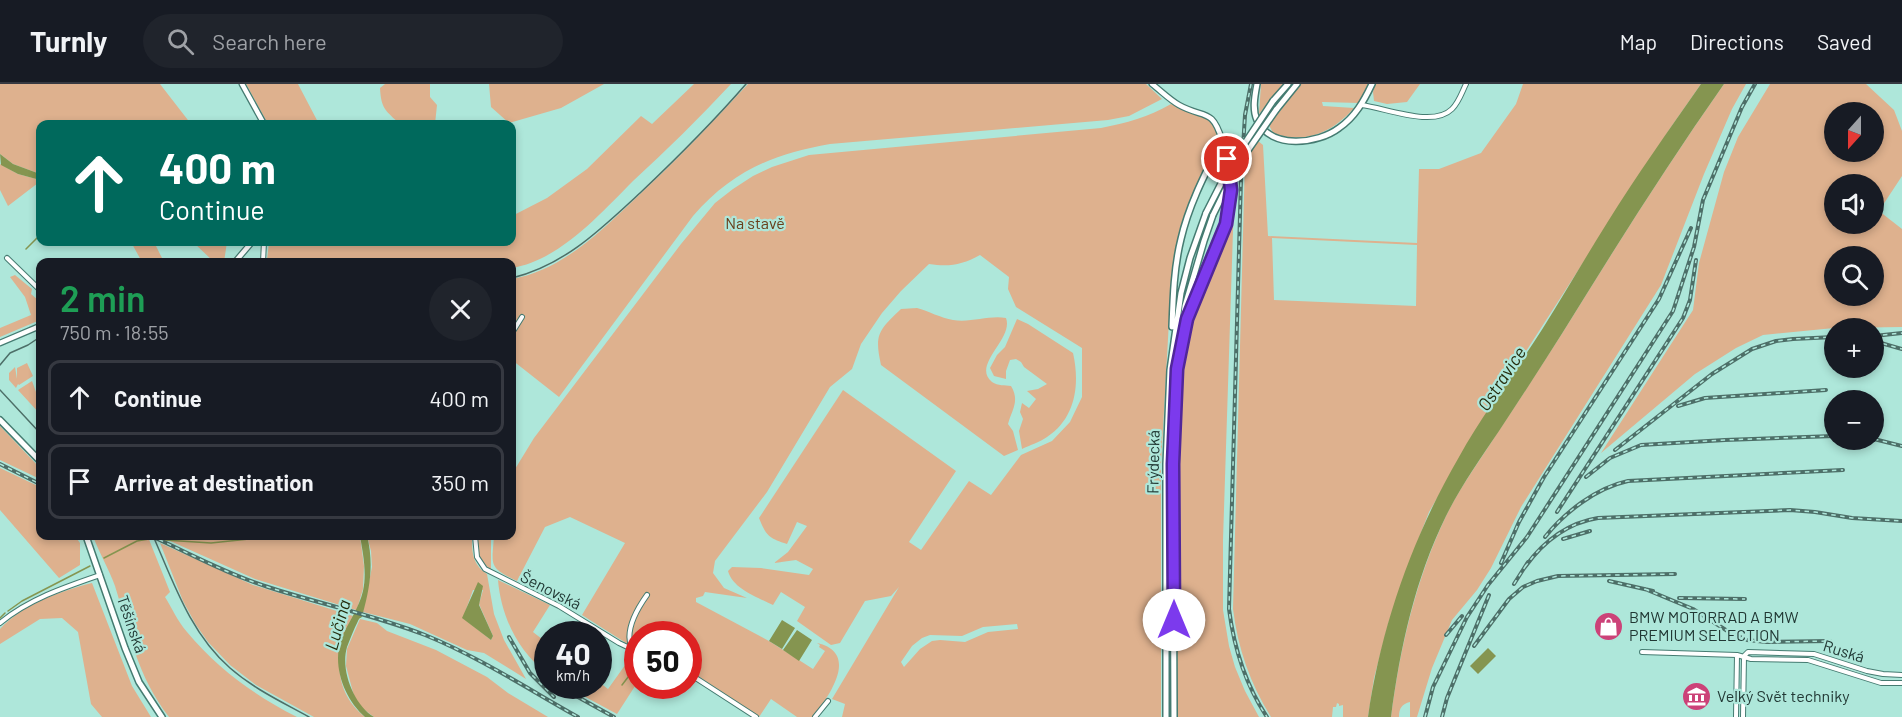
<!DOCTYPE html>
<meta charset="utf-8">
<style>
:root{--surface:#171b24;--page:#20242c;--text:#f1f3f6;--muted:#9ea1a6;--line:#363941}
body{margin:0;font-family:Barlow,sans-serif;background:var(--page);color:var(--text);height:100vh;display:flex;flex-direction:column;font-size:22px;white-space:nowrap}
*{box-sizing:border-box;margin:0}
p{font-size:20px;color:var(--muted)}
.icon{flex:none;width:33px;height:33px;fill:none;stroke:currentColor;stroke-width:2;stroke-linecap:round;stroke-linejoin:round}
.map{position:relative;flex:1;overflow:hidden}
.details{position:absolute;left:36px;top:174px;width:480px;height:282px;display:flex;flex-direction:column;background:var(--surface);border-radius:12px;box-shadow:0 3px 9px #0003}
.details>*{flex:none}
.hud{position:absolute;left:36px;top:36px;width:480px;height:126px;border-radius:12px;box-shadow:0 3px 9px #0003;background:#00695c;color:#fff;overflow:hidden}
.needle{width:39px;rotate:201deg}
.tools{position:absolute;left:1824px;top:18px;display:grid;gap:12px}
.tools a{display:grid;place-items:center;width:60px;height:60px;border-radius:50%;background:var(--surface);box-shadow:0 3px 9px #0003;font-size:30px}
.speed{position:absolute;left:534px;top:537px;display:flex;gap:12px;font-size:30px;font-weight:700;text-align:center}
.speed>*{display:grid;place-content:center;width:78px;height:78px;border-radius:50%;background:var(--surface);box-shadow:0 3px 9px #0003;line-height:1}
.speed small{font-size:15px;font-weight:400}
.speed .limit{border:9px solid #d22;background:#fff;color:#111}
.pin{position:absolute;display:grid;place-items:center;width:51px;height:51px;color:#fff;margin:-26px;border:3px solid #fff;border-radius:50%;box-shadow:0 2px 6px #0007}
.me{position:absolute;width:66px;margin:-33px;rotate:0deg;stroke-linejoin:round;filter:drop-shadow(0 0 4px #0008)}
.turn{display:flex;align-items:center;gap:21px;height:126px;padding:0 24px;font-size:27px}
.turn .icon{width:78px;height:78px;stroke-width:2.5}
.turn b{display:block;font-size:42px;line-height:51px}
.round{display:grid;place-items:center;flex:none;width:63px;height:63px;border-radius:32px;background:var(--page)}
.headline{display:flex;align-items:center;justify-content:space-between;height:102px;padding:0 24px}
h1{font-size:36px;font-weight:600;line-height:45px;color:#1e9e55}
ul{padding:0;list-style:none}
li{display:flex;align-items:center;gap:18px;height:75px;margin:0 12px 9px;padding:0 12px;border:3px solid var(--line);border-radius:12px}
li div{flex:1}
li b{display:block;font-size:22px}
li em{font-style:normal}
header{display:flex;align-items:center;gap:36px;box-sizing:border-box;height:84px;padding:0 30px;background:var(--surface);border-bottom:2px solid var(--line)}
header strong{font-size:28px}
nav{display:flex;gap:33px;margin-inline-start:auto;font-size:21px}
.search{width:420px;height:54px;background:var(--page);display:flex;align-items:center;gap:15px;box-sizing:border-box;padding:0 21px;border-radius:33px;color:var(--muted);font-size:22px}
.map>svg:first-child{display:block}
.green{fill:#deb18e;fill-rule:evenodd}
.water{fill:#859550}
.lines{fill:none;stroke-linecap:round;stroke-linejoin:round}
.stream{stroke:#859550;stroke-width:1.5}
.minor-casing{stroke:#457b71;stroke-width:6}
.tertiary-casing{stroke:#457b71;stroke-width:7}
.secondary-casing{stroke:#457b71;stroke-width:8}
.minor{stroke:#fff;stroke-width:4}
.tertiary{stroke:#fff;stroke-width:4.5}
.secondary{stroke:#fff;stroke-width:5}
.tram{stroke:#4d6f68;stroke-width:1.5}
.rail-casing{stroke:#4d6f68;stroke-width:4}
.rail{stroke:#aee7da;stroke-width:1.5;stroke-dasharray:4.5;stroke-linecap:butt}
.secondary-bridge-casing{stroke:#457b71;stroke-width:8;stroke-linecap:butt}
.secondary-bridge{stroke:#fff;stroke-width:5}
.route-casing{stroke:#51269a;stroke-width:15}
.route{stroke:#7c3aed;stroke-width:10}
.labels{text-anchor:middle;stroke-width:4.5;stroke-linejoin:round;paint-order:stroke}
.park-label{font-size:16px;fill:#69401c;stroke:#aee7da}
.street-label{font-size:16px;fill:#213834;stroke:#aee7da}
.poi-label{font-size:16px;fill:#213834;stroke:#aee7da;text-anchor:start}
.water-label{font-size:18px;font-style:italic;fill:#262d0e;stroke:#aee7da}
</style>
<header>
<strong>Turnly</strong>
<div class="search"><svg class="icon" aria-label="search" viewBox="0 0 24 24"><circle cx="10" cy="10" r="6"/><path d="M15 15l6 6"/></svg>Search here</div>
<nav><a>Map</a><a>Directions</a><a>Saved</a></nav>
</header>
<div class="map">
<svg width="1902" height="633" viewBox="0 0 1902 633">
<rect width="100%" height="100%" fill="#aee7da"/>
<path class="green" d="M 0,0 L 160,0 L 191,40 L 40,40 L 40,90 L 13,80 L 0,70 Z
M 246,0 L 298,0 L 319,40 L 268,40 Z
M 385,0 L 430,0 L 430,13 L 437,21 L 435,40 L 400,40 C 386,27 381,25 380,4 Z
M 489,0 L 604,0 L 561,24 L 509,39 L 491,23 Z
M 694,0 L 731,0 C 699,34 667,66 633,97 C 600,130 560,176 512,184 L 512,178 L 269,178 L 267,176 L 269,158 L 512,158 L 512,132 L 547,114 L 587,85 L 641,32 L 652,40 Z
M 748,0 L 1146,0 L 1162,15 L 1129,32 L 1108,36 L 830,60 C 773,70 732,87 693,132 L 559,313 L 512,276 L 512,195 C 562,186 600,148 636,114 C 675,78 712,39 748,0 Z
M 1261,0 L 1284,0 L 1259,30 Z
M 1301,0 L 1368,0 L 1359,19 L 1322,18 L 1323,22 L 1354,24 C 1333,48 1305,61 1273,49 L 1269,41 Z
M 1375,0 L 1420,0 L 1407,18 L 1387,20 L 1374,17 L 1373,8 Z
M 1523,0 L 1701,0 L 1669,46 L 1495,315 L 1429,428 L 1408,482 L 1389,537 L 1374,594 L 1368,633 L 1343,633 L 1343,621 L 1339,622 L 1339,620 L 1337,619 L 1336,623 L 1333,623 L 1332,633 L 1271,633 C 1250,599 1238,565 1233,525 L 1245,75 L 1258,57 L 1263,61 L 1268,152 L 1417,159 L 1419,85 L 1439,85 L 1481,69 L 1516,20 ZM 1272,154 L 1417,161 L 1416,222 L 1274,216 Z
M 1724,0 L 1746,0 L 1732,25 L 1704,90 L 1661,201 L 1521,423 L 1491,484 L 1477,506 L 1452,536 L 1432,584 L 1417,633 L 1410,633 L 1410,618 C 1402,620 1399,624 1399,633 L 1391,633 C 1400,564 1416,495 1446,432 C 1460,403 1479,378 1496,351 C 1519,317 1541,282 1563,248 C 1615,164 1667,81 1724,0 Z
M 1770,0 L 1866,0 L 1894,26 L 1902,47 L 1902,92 L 1879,127 L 1902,145 L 1902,243 L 1834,244 L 1763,251 L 1736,264 L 1695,290 L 1601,369 L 1693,226 L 1699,179 L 1724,88 L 1738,53 ZM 1834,28 L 1874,28 L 1874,68 L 1834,68 ZM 1834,100 L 1874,100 L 1874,140 L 1834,140 ZM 1834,172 L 1874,172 L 1874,212 L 1834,212 Z
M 1171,20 L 1210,36 L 1216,44 L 1217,54 L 1192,112 L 1178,154 L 1170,219 L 1161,380 L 1161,633 L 842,633 L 845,620 L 832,615 L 899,503 L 891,512 L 865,517 L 840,559 L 831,561 L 797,537 L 805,523 L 781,508 L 773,521 C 757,513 733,505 728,487 L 732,483 L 761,484 L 809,491 L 813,485 L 796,476 L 774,479 L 788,468 L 807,442 L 797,438 L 787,460 C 768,454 766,451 759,434 L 843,306 L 956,387 L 909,458 L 921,466 L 969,397 L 991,411 L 1021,371 L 1052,357 L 1070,338 L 1082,313 L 1082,264 L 1016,223 L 1008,205 L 1009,193 L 980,171 C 962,181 949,183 929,180 L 901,207 L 882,229 L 861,260 L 852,285 L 830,303 L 767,408 L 715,477 L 713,489 L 724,504 L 747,514 L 705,508 L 703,512 L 696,514 L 696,518 L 769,557 L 813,585 L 825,567 L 819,563 L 820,561 L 817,559 C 861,569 828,613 813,633 L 797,633 L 771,615 L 759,633 L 689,586 L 688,550 L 638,550 L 637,566 L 582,531 L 625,459 L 570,433 L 545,443 L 517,497 C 488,483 492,482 494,452 L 512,452 L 512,390 L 534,354 L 681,160 L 715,119 L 733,105 L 753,92 L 772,83 L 809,71 L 1101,44 C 1126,39 1149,33 1171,20 ZM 1017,540 L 1018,545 L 988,548 L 965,558 L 940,556 L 932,557 L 920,565 L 904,583 L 901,578 L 912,562 L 922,554 L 930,551 L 962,552 L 983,543 Z
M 0,80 L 18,90 L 40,96 L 40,100 L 38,99 L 8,122 L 0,106 Z
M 1234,116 L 1223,456 L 1223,526 L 1229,562 L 1235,583 L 1245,607 L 1259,633 L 1177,633 L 1178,379 L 1185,253 C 1195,206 1223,164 1234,116 Z
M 131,158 L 154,158 L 164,178 L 142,178 Z
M 193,158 L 227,158 L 224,178 L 214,178 Z
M 15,191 L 32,205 L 31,210 L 38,216 L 40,215 L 40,236 L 0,253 L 0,244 L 31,231 L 25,213 L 10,193 Z
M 917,224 C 928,227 941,234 953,236 C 971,239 989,231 1006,234 C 1014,255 971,281 992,298 C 998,302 1005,301 1011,302 C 1020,317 1012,325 1008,340 L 1013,347 L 1018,366 L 1004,372 L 881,281 C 874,250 879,246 901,225 Z
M 1017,235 L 1028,240 L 1073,269 C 1080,300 1076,334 1047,353 C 1040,358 1030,361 1022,365 L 1019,347 L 1023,335 L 1020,328 L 1022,319 L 1029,324 L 1036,315 L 1027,307 L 1038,305 L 1047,300 L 1024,283 L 1021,278 L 1016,275 L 1010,276 L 1006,287 L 1006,295 L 994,292 L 990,284 L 997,271 L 1005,263 Z
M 27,279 L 33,292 L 19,301 L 18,300 L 16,304 L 9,296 L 9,289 L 15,283 L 17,295 L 17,284 Z
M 32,297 L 40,319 L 40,330 L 18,306 Z
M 0,342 L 40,384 L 40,395 L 0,376 Z
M 0,384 L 40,403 L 40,452 L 75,452 L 80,459 L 80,481 L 59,494 L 0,426 Z
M 93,452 L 144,452 L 148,453 L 170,508 L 165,513 C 172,524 178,538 187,548 C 218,585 254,611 297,633 L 169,633 C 137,591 130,551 115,502 C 109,485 99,469 93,452 Z
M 159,452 L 360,452 L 364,482 L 363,505 L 357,525 L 356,526 L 255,495 Z
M 367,452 L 472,452 C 472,468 472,480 487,490 L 494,530 L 504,556 L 526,595 L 484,569 L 467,566 L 410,540 L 363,528 L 372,483 L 371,467 ZM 473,506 L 483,506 L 479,520 L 493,552 L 491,556 L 463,534 Z
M 475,452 L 491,452 L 491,486 L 483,479 L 479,479 Z
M 160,459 L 253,501 L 353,532 C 334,566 332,607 365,633 L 314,633 L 256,601 L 230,581 L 208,558 L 196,541 L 183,517 Z
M 498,496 L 550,521 L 533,548 L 547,559 L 547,589 C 518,568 501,532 498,496 Z
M 92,499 L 132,602 L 151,633 L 102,633 L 91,620 L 78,548 L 62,534 L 40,535 L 0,560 L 0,545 C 22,521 60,507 92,499 Z
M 360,535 L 377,539 L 387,547 L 436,566 L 487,593 L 508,609 L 548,633 L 374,633 L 362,624 L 354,612 L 346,582 L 347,565 Z
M 633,570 L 637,571 L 637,599 L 617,630 L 565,602 L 598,602 L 599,598 L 608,605 Z"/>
<path class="water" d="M 1701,0 L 1724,0 C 1667,81 1615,164 1563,248 C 1542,281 1521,314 1499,347 C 1480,375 1461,402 1446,432 C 1415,495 1400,564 1391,633 L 1368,633 C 1381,542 1413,452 1459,373 C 1484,328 1516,287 1543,244 C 1565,209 1585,174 1607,139 C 1636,92 1669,46 1701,0 Z
M 0,70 L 13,80 L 40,90 L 40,96 L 18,90 L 1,81 Z
M 360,452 L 367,452 C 374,479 370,503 363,529 C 361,537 361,531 358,537 C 354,545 350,555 347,563 C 340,586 354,621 374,633 L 365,633 C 344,615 331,580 342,553 C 349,537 359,524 363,507 C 367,489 363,469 360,452 Z
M 478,498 L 483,502 L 479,521 L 493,552 L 491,556 L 462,534 Z
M 782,536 L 795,544 L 782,565 L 769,557 Z
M 797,546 L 812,556 L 799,577 L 783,566 Z
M 1488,564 L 1496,572 L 1478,590 L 1470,582 Z"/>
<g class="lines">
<path class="stream" d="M 26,165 L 40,151
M 104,474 L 137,457 L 149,455 L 211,459 L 249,455 L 261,452
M 8,527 L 22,517 L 90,482
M 0,534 L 5,529
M 622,601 L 638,580"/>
<defs>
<path id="minor" d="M 1361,21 C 1386,24 1433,44 1452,25 C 1459,18 1462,8 1466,0
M 7,174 L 40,206
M 263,178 L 264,158
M 512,249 L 522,233
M 475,452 L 477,473 L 485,485 L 559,522 L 619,559 L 638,568
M 0,539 C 29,515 65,503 100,491
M 632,565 C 624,548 637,525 647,511
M 1642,568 L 1737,571 L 1751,575 L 1808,576 L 1881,599 L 1902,599
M 1744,572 L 1748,568 L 1814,570 L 1867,587 L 1883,590 L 1902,591
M 688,589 L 756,633
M 815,633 L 828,617
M 1736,633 L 1737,571
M 1743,633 L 1744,572"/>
<path id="tertiary" d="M 242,0 L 264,40
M 1152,0 C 1161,7 1170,16 1179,21 C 1204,35 1212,23 1222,56
M 235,178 L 252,158
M 0,259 L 40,242"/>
<path id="secondary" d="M 1257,0 C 1255,11 1252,25 1257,36 C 1271,66 1318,60 1339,44 C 1355,33 1364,17 1372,0
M 1273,17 L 1288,0
M 1276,26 L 1297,0
M 1172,243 C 1173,214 1174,183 1181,155 C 1189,120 1206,88 1222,56
M 1184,248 C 1196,200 1230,156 1231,107 C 1231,89 1226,73 1222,56
M 0,336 L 40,377
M 86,452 L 125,564 L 139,598 L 162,633
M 1166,633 L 1166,380 L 1170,286 L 1181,209 L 1190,174 L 1206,129
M 1174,633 L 1173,380 L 1177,285 L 1185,222 L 1204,157 L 1213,131"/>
</defs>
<use href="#minor" class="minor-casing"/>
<use href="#tertiary" class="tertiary-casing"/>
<use href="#secondary" class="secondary-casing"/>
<use href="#minor" class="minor"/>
<use href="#tertiary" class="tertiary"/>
<use href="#secondary" class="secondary"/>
<path class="tram" d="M 512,194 C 565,181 601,145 640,109 C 677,74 713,38 746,0
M 0,281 L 10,269 L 28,261 L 40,253
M 0,306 L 40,349
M 154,454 C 174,500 191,550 230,584 C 254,605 282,618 309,633"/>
<defs>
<path id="rail" d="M 1251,0 L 1245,31 L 1241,95 L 1229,525 C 1234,564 1245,600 1267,633
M 1874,252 L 1902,249
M 1874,257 L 1902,265
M 1678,322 L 1705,314 L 1826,306
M 1874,355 L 1902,362
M 1615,366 L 1712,290 L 1752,265 L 1776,257 L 1793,255 L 1834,253
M 0,380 L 40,400
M 1586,393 L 1610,374 L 1641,361 L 1725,356 L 1834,352
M 1557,428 L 1683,234 L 1690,216 L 1696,176
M 151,452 C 189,469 227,490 268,503 C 320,520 374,531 425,551 C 479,573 528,605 578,633
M 1545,453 C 1565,428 1596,404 1628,397 L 1843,386
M 1563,455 L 1590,447
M 1501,479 L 1519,438 L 1544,393 L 1659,215 L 1691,144
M 1525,483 C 1543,458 1567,439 1598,434 L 1790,426 L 1815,428 L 1852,434 L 1902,437
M 1609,497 L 1653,507
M 1514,500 L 1528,478
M 1645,505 L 1693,525 L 1729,548 L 1747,556 L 1767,558 L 1830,557
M 1679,514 L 1745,515
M 1446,551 L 1462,532
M 509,553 L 530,589 L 554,613
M 1474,562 L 1509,515 L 1523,503 L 1537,497 L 1558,492 L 1675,490
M 558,602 L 614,633
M 1425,633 L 1433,603 L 1467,533 L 1488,501 L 1527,453 L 1673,227 L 1694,163 L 1703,116 L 1742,23 L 1755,0
M 1442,633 L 1447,614 L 1489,511"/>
</defs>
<use href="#rail" class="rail-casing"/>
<use href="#rail" class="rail"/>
<defs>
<path id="secondary-bridge" d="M 1206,129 L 1231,80 L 1273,17
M 1213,131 L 1237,82 L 1276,26"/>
</defs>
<use href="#secondary-bridge" class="secondary-bridge-casing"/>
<use href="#secondary-bridge" class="secondary-bridge"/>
</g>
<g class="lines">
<defs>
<path id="route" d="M 1174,536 L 1173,380 L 1177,285 L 1187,235 L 1226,140 L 1231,106 L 1227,75"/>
</defs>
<use href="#route" class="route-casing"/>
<use href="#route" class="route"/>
</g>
<defs>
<symbol id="shop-disc" viewBox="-11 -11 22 22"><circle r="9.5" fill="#cc4278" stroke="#aee7da"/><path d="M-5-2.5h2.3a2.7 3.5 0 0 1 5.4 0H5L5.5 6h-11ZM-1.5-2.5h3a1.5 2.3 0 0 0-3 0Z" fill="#fff"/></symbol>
<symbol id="museum-disc" viewBox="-11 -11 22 22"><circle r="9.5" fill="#cc4278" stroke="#aee7da"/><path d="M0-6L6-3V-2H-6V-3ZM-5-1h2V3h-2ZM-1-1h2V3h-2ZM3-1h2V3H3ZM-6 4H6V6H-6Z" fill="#fff"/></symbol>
</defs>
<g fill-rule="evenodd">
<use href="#shop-disc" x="1592" y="526" width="33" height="33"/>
<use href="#museum-disc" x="1680" y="596" width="33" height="33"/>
</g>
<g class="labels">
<g class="park-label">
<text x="755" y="145">Na stavě</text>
</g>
<g class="street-label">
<text transform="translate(1153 378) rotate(-89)" y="6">Frýdecká</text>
<text transform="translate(551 506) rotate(27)" y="6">Šenovská</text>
<text transform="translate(132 540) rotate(71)" y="6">Těšínská</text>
<text transform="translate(1844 567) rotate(17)" y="6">Ruská</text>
</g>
<g class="poi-label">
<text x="1629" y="539">BMW MOTORRAD A BMW<tspan x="1629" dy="18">PREMIUM SELECTION</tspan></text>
<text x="1717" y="618">Velký Svět techniky</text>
</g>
<g class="water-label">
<text transform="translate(1502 295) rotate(-57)" y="6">Ostravice</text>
<text transform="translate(338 541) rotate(-74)" y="6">Lučina</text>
</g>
</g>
</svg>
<div class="tools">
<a><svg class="needle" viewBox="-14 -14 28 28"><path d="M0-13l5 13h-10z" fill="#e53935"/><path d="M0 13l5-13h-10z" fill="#9ea1a6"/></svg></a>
<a><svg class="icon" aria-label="sound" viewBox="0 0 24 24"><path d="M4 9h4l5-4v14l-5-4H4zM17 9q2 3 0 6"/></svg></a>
<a><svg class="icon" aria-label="search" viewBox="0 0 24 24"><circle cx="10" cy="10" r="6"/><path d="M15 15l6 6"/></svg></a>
<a>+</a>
<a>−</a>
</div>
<div class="speed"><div>40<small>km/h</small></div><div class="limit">50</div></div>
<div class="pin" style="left:1227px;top:75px;background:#d93025"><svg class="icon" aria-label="arrive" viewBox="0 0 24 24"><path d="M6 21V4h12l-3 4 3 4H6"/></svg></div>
<svg class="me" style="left:1174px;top:536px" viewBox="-20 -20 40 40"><circle r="19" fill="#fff"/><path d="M0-13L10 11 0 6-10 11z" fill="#7c3aed"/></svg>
<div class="hud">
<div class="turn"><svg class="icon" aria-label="ahead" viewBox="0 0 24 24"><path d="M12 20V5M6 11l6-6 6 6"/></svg><div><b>400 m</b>Continue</div></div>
</div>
<section class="details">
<div class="headline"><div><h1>2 min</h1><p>750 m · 18:55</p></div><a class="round"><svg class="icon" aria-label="close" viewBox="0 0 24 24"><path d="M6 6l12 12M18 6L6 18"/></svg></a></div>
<ul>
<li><svg class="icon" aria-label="ahead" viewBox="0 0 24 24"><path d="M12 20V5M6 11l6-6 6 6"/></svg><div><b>Continue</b></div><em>400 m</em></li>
<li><svg class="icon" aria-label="arrive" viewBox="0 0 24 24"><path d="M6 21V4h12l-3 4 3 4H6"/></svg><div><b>Arrive at destination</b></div><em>350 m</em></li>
</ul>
</section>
</div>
